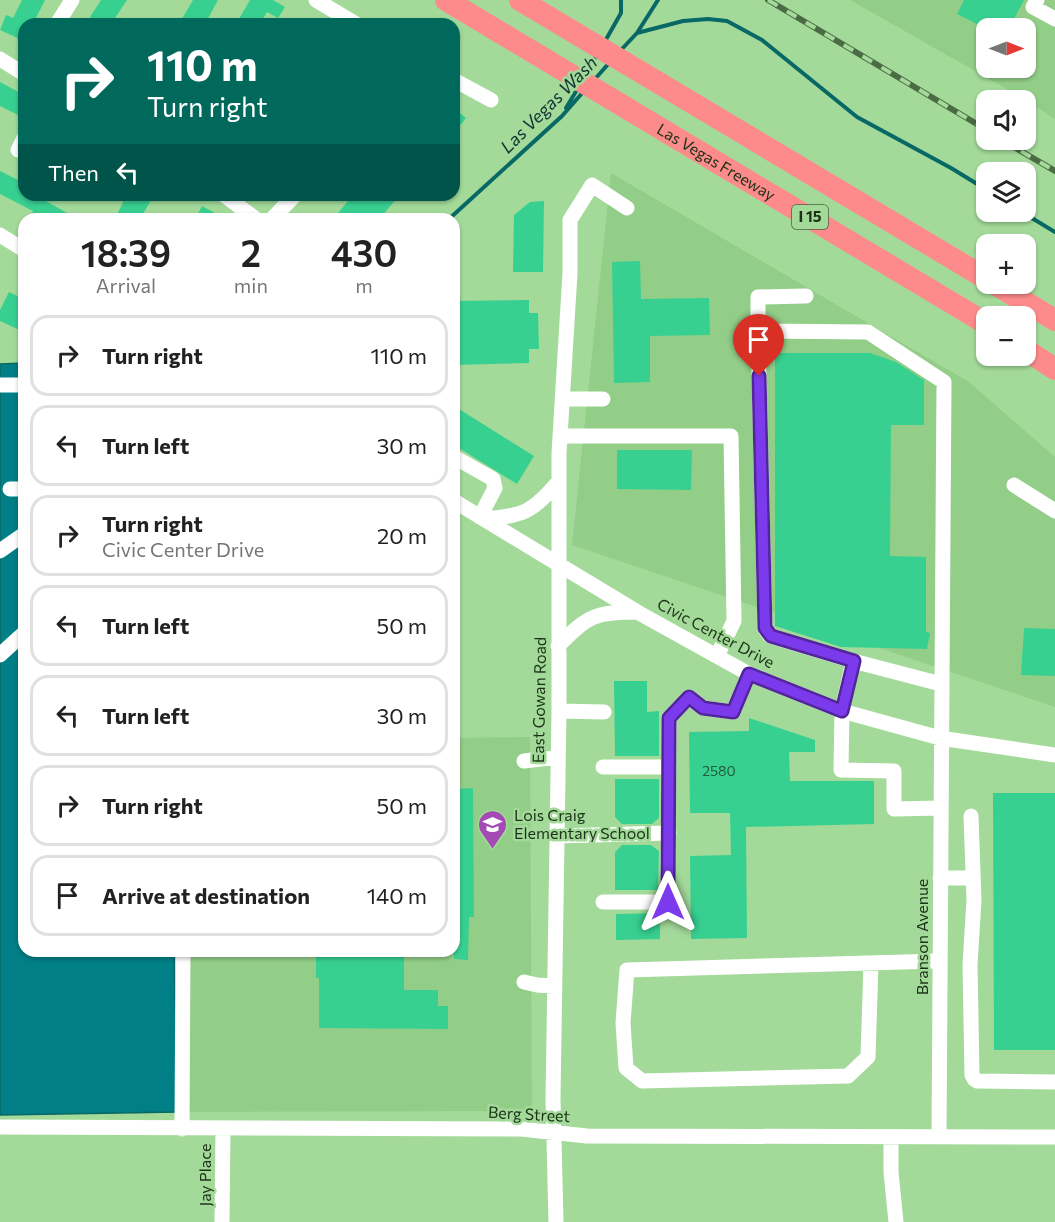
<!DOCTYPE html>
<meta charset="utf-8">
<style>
:root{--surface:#fff;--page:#f6f6f6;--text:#222;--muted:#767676;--line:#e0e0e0}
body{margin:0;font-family:Commissioner,sans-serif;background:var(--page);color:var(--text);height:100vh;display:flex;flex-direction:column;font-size:22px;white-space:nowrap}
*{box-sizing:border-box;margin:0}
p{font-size:20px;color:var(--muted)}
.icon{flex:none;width:33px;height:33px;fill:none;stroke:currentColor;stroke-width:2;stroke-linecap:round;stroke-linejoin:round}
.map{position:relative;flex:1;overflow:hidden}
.drawer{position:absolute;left:18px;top:213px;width:442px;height:744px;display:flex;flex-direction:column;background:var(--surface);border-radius:18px;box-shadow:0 2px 4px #0004}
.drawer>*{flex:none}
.top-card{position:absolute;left:18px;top:18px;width:442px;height:183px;border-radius:18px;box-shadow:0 2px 4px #0004;background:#00695c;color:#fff;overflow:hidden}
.needle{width:39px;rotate:90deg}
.fabs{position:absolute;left:976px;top:18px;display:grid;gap:12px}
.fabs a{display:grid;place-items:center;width:60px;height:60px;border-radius:12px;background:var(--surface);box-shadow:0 2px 4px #0004;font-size:30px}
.pin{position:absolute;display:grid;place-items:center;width:51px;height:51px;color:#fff;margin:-62px -26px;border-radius:50% 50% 50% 0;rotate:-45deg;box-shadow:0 0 6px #0007}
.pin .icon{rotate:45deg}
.me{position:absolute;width:66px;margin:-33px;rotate:0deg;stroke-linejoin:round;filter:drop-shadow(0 0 4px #0008)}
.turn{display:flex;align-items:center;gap:21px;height:126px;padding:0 30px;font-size:27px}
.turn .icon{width:78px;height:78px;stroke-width:2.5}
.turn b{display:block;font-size:42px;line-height:51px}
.then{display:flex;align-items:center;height:57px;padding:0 30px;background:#0003;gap:12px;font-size:22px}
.eta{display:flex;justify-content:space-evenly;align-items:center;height:102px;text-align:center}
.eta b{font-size:36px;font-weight:600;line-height:42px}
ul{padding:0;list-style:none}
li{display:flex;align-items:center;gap:18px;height:81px;margin:0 12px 9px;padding:0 18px;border:3px solid var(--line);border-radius:18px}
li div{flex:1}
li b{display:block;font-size:22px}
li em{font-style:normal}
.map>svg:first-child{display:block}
.built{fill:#93ce88;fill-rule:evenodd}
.water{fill:#007f86;stroke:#086865;stroke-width:1.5}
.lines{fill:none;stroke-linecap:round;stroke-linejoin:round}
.stream{stroke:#086865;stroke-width:4}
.building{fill:#38d091}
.minor{stroke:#fff;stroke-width:15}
.highway{stroke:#fe8b8b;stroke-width:22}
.rail-casing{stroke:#4a6b44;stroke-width:6}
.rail{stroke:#a3da99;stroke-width:4;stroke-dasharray:11;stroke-linecap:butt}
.route-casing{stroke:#51269a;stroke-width:15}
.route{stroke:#7c3aed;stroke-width:10}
.labels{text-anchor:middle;stroke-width:5;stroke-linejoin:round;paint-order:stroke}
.number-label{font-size:14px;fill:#235a36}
.shield{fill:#a3da99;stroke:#44643f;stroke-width:1.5}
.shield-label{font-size:15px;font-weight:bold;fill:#1c3218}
.street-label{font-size:16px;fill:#1c3218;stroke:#a3da99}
.poi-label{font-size:16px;fill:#1c3218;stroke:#a3da99;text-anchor:start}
.water-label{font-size:18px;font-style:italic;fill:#153436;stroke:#a3da99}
</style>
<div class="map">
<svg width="1055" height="1222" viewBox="0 0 1055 1222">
<rect width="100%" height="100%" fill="#a3da99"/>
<path class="built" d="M 850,0 L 1055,0 L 1055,119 L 1026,100 ZM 987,28 L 1026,28 L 1026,68 L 987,68 Z
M 611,173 L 969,382 L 1055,457 L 1055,707 L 572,545 Z
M 530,737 L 532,1111 L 178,1112 L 174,951 L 454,951 L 455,738 Z"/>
<path class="water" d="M 24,363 L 24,951 L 174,951 L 178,1112 L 0,1115 L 0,364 Z"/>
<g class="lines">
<path class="stream" d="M 637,33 L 683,21 L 708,19 L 727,21 L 762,40 L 857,117 L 951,168 L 987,190
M 604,43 L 621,13 L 621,0
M 621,50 L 637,33 L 658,0
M 586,74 L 597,54
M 595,79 L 610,62
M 566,108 L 578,88
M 1022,212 L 1055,232
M 449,219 L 562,116 L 584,91"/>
</g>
<path class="building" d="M 22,0 L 45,0 L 33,24 L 24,24 L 24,41 L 0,30 L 6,15 L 13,18 Z
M 101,0 L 127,0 L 111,24 L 100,24 L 90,17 Z
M 193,0 L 218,0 L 205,24 L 179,24 Z
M 250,0 L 273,0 L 285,7 L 278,18 L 267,12 L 260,24 L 236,24 Z
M 964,0 L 1024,0 L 1009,28 L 985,28 L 957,14 Z
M 0,82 L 24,95 L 24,118 L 0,106 Z
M 454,108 L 466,118 L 454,133 Z
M 0,171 L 24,183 L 24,195 L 35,195 L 78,219 L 37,219 L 31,216 L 33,211 L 0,194 Z
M 131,195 L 154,195 L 140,219 L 115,219 L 124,200 L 127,202 Z
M 353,195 L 400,195 L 379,219 L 333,219 Z
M 544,201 L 543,272 L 513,272 L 514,215 L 530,202 Z
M 202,206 L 226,219 L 195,219 Z
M 640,261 L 641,299 L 709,298 L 710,335 L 650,336 L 650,382 L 614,383 L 612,262 Z
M 9,292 L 24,299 L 24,332 L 0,321 L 0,310 Z
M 529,300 L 529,313 L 538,313 L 539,349 L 529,349 L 529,363 L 454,365 L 454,301 Z
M 775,353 L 870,353 L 896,362 L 924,380 L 924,425 L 891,425 L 890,556 L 926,557 L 926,632 L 930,633 L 927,649 L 841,647 L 775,626 Z
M 459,409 L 534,456 L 517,484 L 454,445 L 454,416 Z
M 617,450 L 692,450 L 691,490 L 617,489 Z
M 1024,628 L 1055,629 L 1055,676 L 1021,675 Z
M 614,681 L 647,681 L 647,712 L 659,711 L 659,756 L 615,756 Z
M 749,718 L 815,740 L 815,752 L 789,752 L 790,781 L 874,781 L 874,824 L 746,827 L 747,938 L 691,939 L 690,856 L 731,855 L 730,813 L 690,813 L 689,732 L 749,731 Z
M 615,779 L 659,779 L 659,818 L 652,824 L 622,824 L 615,817 Z
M 473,788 L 474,917 L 469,917 L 468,960 L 454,959 L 454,789 Z
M 993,793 L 1055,793 L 1055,1050 L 994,1050 Z
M 622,845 L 651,845 L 659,851 L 658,890 L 615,890 L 615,852 Z
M 660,913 L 660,939 L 616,940 L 616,914 Z
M 316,951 L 404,951 L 404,990 L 438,990 L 438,1006 L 448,1006 L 448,1029 L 319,1028 L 319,978 L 316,978 Z"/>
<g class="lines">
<path class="minor" d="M 316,0 L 356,24
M 1037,0 L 1033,7 L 1055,19
M 57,24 L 72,0
M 0,59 L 24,74
M 454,80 L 491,100
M 18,150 L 24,138
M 224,195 L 256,219
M 272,219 L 295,195
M 0,235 L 24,250
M 758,331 L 758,297 L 806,296
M 0,385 L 24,385
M 562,399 L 603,399
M 560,436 L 731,436 L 734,621 L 717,656
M 454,457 L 493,479 L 495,488 L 480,517
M 1014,485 L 1055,511
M 10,489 L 24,489
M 454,501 L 639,613 L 749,674 L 842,711 L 940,738 L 1055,755
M 484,519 C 523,516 533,512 558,482
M 0,551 L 24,534
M 558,646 C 588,616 594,612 636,612
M 0,655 L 24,633
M 853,661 L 941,684
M 559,711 L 604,712
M 524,761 L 557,757
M 603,767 L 669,767
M 971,816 L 974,900 L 970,965 L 972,1075 L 974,1079 L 977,1081 L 1055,1082
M 556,836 L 669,833
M 940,878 L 973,878
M 603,902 L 668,902 L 669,718 L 689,697 L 703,708 L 733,712 L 749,674
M 871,964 L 868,1057 L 848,1076 L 642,1081 L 626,1068 L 623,1023 L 627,970 L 939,961
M 524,982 L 537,985 L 554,986
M 0,1127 L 521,1129 L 587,1136 L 1055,1137
M 182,1129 L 183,951
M 891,1137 L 891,1172 L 896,1222
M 939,1137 L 944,382 L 868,332 L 758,331 L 765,629 L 770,636 L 853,661 L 842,711 L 841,770 L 894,771 L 894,809 L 940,808
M 222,1222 L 223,1129
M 556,1222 L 553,1099 L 559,711 L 559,453 L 570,273 L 570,220 L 592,185 L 627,208"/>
<g class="highway">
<path id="s1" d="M 446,0 L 987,324"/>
<path d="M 520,0 L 987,279"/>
<path d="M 995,284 L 1055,320"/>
<path d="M 1026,350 L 1055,369"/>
</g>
<defs>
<path id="rail" d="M 768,0 L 987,130
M 1002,140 L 1055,171"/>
</defs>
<use href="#rail" class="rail-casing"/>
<use href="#rail" class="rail"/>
</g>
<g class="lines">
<defs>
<path id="route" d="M 668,902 L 669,718 L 689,697 L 703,708 L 733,712 L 749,674 L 842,711 L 854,661 L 771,636 L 765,628 L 759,376"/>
</defs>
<use href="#route" class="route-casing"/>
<use href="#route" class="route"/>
</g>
<defs>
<symbol id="school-pin" viewBox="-11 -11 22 30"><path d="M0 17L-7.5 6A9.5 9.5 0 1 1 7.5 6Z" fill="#a34ab5" stroke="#a3da99"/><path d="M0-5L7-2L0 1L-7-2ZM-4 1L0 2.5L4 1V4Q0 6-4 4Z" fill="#fff"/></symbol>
</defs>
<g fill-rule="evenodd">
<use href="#school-pin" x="476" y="808" width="33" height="45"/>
</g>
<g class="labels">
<g class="number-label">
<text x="719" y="776">2580</text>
</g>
<rect class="shield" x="792" y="205" width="36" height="24" rx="4.5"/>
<g class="shield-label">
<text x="810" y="222">I 15</text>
</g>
<g class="street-label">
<text dy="6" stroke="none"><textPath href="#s1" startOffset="315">Las Vegas Freeway</textPath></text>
<text transform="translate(716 633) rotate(28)" y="6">Civic Center Drive</text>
<text transform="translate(539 700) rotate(-89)" y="6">East Gowan Road</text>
<text transform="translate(922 937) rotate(-90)" y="6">Branson Avenue</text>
<text transform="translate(529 1114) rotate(3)" y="6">Berg Street</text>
<text transform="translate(205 1175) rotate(-90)" y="6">Jay Place</text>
</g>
<g class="poi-label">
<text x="514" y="821">Lois Craig<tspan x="514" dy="18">Elementary School</tspan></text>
</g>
<g class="water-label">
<text transform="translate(549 105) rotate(-45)" y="6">Las Vegas Wash</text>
</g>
</g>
</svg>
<div class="fabs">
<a><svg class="needle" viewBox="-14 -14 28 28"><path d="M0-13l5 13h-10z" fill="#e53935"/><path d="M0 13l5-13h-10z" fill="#767676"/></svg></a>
<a><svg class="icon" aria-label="sound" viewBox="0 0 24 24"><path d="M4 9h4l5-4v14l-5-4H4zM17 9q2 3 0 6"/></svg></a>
<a><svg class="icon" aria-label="layers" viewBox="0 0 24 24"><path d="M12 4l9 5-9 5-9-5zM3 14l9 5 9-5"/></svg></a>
<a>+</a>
<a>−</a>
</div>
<div class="pin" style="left:759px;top:376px;background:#d93025"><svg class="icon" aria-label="arrive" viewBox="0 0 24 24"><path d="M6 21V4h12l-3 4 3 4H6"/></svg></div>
<svg class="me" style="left:668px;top:902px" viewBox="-20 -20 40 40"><path d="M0-17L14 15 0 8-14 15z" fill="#7c3aed" stroke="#fff" stroke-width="4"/></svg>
<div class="top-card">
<div class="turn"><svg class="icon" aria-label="right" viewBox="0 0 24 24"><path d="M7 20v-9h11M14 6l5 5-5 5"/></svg><div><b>110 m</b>Turn right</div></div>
<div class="then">Then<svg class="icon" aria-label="left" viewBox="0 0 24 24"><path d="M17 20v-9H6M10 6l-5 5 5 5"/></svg></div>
</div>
<section class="drawer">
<div class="eta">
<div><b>18:39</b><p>Arrival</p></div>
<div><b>2</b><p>min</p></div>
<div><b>430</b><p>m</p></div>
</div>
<ul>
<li><svg class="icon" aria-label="right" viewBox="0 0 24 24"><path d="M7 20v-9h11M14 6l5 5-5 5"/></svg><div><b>Turn right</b></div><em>110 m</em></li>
<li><svg class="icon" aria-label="left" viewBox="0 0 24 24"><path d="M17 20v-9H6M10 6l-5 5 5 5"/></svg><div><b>Turn left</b></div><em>30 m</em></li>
<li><svg class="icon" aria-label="right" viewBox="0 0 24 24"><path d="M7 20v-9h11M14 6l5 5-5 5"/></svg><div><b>Turn right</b><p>Civic Center Drive</p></div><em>20 m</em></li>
<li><svg class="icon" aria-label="left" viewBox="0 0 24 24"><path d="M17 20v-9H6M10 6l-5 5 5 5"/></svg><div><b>Turn left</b></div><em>50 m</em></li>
<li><svg class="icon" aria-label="left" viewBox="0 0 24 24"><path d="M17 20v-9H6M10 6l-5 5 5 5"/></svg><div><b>Turn left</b></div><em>30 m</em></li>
<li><svg class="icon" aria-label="right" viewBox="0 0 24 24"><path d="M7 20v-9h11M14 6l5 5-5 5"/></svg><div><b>Turn right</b></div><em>50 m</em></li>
<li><svg class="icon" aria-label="arrive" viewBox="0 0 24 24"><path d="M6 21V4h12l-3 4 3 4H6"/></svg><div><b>Arrive at destination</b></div><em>140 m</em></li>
</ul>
</section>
</div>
